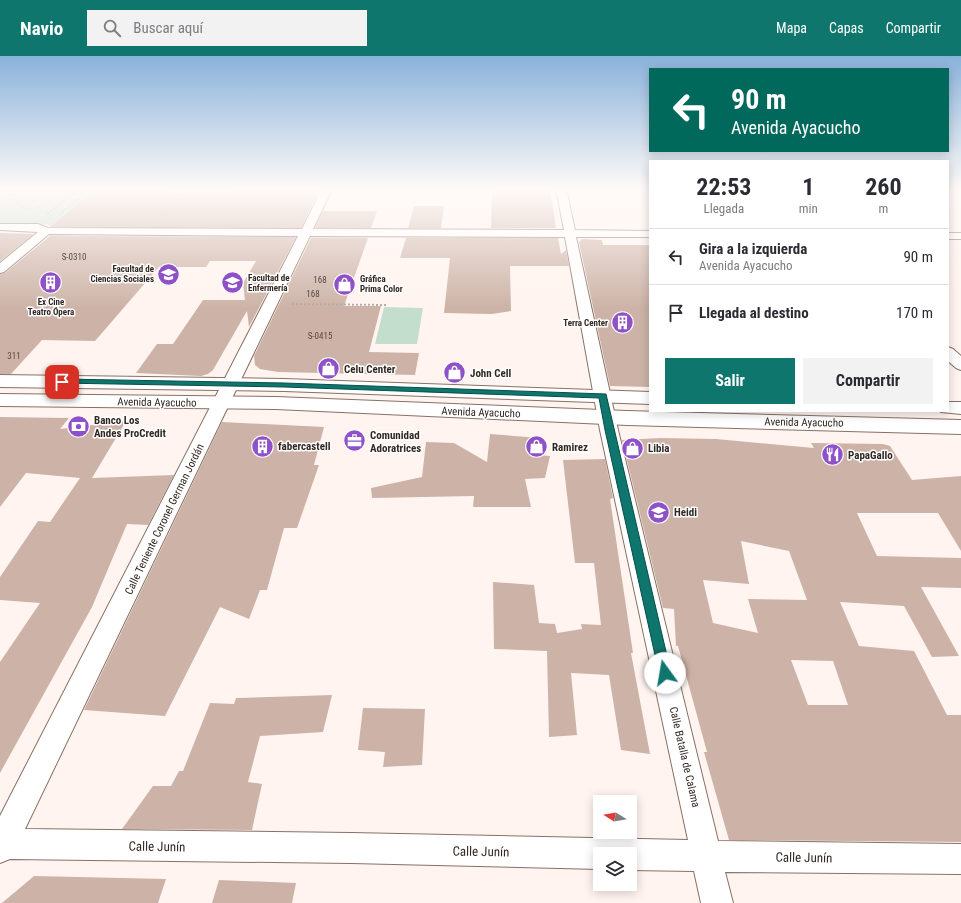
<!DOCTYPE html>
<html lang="es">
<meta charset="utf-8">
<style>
:root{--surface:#fff;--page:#f2f2f3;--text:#2b2b33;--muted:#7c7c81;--line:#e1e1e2;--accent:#0f766e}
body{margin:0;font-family:"Roboto Condensed",sans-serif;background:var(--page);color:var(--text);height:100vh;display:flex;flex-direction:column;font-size:15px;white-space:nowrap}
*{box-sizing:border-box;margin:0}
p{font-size:13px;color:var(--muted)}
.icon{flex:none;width:22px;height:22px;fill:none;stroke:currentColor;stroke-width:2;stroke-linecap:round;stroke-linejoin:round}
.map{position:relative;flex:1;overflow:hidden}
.side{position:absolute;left:649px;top:104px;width:300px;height:252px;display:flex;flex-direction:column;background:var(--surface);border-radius:0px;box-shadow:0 2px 10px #0003}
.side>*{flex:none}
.guide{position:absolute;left:649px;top:12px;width:300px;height:84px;border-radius:0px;box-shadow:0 2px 10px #0003;background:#00695c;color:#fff;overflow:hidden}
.needle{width:26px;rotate:281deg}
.controls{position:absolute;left:593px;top:739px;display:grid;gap:8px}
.controls a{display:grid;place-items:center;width:44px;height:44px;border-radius:0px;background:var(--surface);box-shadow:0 2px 10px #0003;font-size:20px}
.pin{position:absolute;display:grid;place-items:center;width:34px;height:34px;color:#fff;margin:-17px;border-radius:8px;box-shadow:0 2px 6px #0006}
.me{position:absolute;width:44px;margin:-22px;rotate:347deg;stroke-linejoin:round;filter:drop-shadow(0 0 3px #0008)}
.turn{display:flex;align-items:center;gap:14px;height:84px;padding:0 16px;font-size:18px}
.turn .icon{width:52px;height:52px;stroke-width:2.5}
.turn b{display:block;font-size:28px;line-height:34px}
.eta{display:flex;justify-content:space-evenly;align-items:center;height:68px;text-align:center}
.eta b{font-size:24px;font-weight:700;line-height:28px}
.primary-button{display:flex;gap:8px;margin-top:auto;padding:8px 16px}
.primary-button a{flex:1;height:46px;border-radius:0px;background:var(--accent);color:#fff;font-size:16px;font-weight:700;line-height:46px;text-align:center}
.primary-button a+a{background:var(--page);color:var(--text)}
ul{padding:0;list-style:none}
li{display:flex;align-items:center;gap:12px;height:56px;padding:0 16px;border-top:1px solid var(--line)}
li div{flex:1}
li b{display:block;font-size:15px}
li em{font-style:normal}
header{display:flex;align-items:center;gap:24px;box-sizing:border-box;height:56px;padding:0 20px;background:var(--accent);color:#fff}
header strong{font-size:19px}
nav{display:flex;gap:22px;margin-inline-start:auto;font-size:14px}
.search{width:280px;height:36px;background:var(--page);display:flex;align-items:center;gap:10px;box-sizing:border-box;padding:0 14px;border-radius:0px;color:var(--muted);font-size:15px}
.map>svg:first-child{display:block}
.green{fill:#c4dece}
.building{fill:#cdb3a7;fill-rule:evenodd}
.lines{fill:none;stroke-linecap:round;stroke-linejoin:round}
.street-casing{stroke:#887165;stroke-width:2}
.primary-casing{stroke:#887165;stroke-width:2}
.path-far1{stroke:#b4aaa5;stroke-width:1.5;stroke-dasharray:2 2;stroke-linecap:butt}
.path{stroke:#b4aaa5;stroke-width:2;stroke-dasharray:2 2;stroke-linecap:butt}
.street{fill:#fff;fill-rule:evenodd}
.primary{fill:#fff;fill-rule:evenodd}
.route{fill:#0f766e;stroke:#0a4d48}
.labels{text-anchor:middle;stroke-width:3;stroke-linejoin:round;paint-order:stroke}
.number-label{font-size:9px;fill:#594b44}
.far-poi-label{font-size:9px;font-weight:bold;fill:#322823;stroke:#fff;text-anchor:end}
.poi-label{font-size:11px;font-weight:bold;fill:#322823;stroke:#fff;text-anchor:start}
.street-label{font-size:11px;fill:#322823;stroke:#fff}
.near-street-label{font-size:13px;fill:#322823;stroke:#fff}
</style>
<header>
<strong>Navio</strong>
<div class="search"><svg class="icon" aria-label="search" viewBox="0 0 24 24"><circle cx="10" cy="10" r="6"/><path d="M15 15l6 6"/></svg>Buscar aquí</div>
<nav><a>Mapa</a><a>Capas</a><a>Compartir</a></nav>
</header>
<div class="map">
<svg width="961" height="847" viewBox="0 0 961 847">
<rect width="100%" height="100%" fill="#fff4ef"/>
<path class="green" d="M 0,133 L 96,133 L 51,170 L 46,168 L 0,167 Z
M 384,251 L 423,252 L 417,288 L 375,288 Z"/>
<path class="building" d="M 96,133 L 172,133 L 168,137 L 231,137 L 234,133 L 320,133 L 301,172 L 50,171 Z
M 492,133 L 550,133 L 556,172 L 491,172 Z
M 414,150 L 444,150 L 441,172 L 408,172 Z
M 323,155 L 377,155 L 371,172 L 315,172 Z
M 0,177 L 34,178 L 0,205 Z
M 50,180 L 296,181 L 249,271 L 247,255 L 213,314 L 208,318 L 201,320 L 136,317 L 157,288 L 173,288 L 203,244 L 245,244 L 243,227 L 256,205 L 210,205 L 206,211 L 159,211 L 95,285 L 42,284 L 11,318 L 0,318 L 0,218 L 5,217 Z
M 311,182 L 368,182 L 344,250 L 381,250 L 369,296 L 419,297 L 415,319 L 278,316 L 260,313 L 255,309 L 254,300 Z
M 406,182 L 558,182 L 561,198 L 566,194 L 569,210 L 510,210 L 511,255 L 492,258 L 444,257 L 450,202 L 400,202 Z
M 582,183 L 602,184 L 603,189 L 650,189 L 650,331 L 610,330 L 579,186 Z
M 0,361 L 69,362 L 60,373 L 126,365 L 92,422 L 174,419 L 148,469 L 127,468 L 92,551 L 0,717 L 0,606 L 40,547 L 0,544 L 0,521 L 38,465 L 50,466 L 80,422 L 26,417 L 0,451 Z
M 222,366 L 324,371 L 314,409 L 319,409 L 297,472 L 284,472 L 267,534 L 260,534 L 249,563 L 220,551 L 165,660 L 84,654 Z
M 490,378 L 540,382 L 539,399 L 550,400 L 545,422 L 525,423 L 531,451 L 473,451 L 474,440 L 372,442 L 371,432 L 422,421 L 426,386 L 454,387 L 487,406 Z
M 660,382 L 716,383 L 814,392 L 811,387 L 883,388 L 890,390 L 912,424 L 961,420 L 961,495 L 938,457 L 857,457 L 877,500 L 961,502 L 961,532 L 921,531 L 959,600 L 932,601 L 904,550 L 840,546 L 859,590 L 914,595 L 947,659 L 961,659 L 961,786 L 729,784 L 704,696 L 707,696 L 678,590 L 676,590 L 674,553 L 663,552 L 622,384 ZM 741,485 L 789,495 L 807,544 L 748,543 L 758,577 L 713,567 L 703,524 L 749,528 ZM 791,604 L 833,605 L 848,649 L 808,649 Z
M 605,403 L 613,442 L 610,443 L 633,597 L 631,597 L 650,698 L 621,694 L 609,619 L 571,617 L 577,679 L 549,681 L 547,595 L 494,593 L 493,526 L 534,529 L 539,567 L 555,568 L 557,577 L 582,573 L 581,568 L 601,569 L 594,507 L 575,507 L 563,404 Z
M 332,639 L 323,676 L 260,680 L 248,726 L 262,728 L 252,774 L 122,773 L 153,730 L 171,730 L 179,715 L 183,715 L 210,647 L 234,648 L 236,642 Z
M 363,652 L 425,653 L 422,709 L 383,711 L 385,696 L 358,694 Z
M 34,820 L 166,823 L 158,847 L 2,847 Z
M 219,824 L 296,827 L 292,847 L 212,847 Z"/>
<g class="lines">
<defs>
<path id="street" d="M 322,133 L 332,133 L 313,173 L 564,174 L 556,133 L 566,133 L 575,174 L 650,175 L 650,181 L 576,181 L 618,374 L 718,785 L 961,788 L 961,818 L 725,816 L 733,847 L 701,847 L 694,815 L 630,814 L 630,798 L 600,798 L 600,813 L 351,807 L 10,803 L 0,807 L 0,760 L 298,180 L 49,178 L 4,216 L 0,217 L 0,207 L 38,176 L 0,174 L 0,168 L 38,168 L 48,172 L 302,173 ZM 310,180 L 565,181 L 600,374 L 688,784 L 351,777 L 25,773 Z
M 948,177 L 961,177 L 961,183 L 948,183 Z
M 948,291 L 953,293 L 961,300 L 961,314 L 956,312 L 948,305 Z"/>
<path id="primary" d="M 0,319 L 284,323 L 650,336 L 650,348 L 284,335 L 0,331 Z
M 0,338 L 276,341 L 627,355 L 961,364 L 961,378 L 627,369 L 276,353 L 0,350 Z
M 948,346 L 961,346 L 961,358 L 941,356 L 940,355 L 948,355 Z"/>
</defs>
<use href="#street" class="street-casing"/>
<use href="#primary" class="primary-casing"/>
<path class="path-far1" d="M 2,133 L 26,154
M 175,138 L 185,138
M 10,140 L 32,133
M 26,154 L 42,150 L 64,133
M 47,158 L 80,133
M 59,159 L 91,133
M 164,160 L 189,133"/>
<path class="path" d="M 292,248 L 387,249"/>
<use href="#street" class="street"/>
<use href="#primary" class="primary"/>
</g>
<linearGradient id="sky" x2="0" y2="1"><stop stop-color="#89b2db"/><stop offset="0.53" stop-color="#fffaf8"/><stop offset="1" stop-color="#fffaf8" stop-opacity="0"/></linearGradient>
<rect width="961" height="252" fill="url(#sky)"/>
<path class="route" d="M 62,323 L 284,327 L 606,338 L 671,617 L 669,621 L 665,623 L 661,621 L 659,617 L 605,374 L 599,342 L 284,331 L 59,327 L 58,326 Z"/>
<defs>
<symbol id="university-disc" viewBox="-11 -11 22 22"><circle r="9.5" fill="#8e51c7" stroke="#fff"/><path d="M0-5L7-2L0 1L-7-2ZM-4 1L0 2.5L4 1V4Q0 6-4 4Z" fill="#fff"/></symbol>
<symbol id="building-disc" viewBox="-11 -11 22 22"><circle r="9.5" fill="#8e51c7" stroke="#fff"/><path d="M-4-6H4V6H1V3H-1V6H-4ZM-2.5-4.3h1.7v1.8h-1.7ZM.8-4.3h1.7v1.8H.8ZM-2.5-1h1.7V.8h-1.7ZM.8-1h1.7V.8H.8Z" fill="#fff"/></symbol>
<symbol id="shop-disc" viewBox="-11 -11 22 22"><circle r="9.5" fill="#8e51c7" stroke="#fff"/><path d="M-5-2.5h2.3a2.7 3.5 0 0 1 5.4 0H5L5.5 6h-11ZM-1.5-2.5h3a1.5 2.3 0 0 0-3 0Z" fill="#fff"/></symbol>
<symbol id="bank-disc" viewBox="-11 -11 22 22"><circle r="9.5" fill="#8e51c7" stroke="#fff"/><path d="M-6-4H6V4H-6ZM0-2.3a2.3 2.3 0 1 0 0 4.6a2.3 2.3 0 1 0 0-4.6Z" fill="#fff"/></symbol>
<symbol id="office-disc" viewBox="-11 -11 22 22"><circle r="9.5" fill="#8e51c7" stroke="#fff"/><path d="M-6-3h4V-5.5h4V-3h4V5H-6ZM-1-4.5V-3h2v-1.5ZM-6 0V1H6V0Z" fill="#fff"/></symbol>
<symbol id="restaurant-disc" viewBox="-11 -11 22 22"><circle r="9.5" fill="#8e51c7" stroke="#fff"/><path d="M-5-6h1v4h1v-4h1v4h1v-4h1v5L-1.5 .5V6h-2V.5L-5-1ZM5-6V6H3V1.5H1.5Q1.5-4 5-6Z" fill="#fff"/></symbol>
<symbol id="school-disc" viewBox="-11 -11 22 22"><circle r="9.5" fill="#8e51c7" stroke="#fff"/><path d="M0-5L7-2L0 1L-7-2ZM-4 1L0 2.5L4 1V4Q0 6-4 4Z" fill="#fff"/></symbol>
</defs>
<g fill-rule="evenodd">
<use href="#university-disc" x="156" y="206" width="25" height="25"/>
<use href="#building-disc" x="38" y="214" width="25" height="25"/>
<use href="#university-disc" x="220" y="214" width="25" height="25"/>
<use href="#shop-disc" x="332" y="216" width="25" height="25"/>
<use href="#building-disc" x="610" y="254" width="25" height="25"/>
<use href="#shop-disc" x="316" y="300" width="25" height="25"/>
<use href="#shop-disc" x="442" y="304" width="25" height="25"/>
<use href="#bank-disc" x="66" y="358" width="25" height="25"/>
<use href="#office-disc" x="342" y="372" width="25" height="25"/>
<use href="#building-disc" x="250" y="378" width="25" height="25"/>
<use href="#shop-disc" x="524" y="378" width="25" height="25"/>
<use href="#shop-disc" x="620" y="380" width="25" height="25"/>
<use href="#restaurant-disc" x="820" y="386" width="25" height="25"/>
<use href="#school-disc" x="646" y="444" width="25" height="25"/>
</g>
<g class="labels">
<g class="number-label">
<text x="74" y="204">S-0310</text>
<text x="320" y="227">168</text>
<text x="313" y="241">168</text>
<text x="320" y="283">S-0415</text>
<text x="14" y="303">311</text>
</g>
<g class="far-poi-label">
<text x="154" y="216">Facultad de<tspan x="154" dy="10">Ciencias Sociales</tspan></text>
<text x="248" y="225" text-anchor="start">Facultad de<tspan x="248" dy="10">Enfermería</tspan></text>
<text x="360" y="226" text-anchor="start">Gráfica<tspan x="360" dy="10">Prima Color</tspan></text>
<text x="51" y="249" text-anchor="middle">Ex Cine<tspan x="51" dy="10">Teatro Ópera</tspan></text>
<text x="608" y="270">Terra Center</text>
</g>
<g class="poi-label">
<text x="344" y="317">Celu Center</text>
<text x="470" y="321">John Cell</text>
<text x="94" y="368">Banco Los<tspan x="94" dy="13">Andes ProCredit</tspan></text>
<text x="370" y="383">Comunidad<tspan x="370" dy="13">Adoratrices</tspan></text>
<text x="278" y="394">fabercastell</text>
<text x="552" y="395">Ramirez</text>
<text x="648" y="396">Libia</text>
<text x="848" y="403">PapaGallo</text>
<text x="674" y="460">Heidi</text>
</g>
<g class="street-label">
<text transform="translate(157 346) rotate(1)" y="4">Avenida Ayacucho</text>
<text transform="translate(481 356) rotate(2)" y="4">Avenida Ayacucho</text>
<text transform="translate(804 366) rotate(1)" y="4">Avenida Ayacucho</text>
<text transform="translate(164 463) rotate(-64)" y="4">Calle Teniente Coronel German Jordán</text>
<text transform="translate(685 701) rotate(77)" y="4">Calle Batalla de Calama</text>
</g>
<g class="near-street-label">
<text transform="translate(157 790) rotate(1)" y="5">Calle Junín</text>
<text transform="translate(481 795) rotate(1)" y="5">Calle Junín</text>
<text transform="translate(804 801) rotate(1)" y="5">Calle Junín</text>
</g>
</g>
</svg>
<div class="controls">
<a><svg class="needle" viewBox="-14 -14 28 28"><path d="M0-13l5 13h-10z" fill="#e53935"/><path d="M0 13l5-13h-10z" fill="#7c7c81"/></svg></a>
<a><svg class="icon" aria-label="layers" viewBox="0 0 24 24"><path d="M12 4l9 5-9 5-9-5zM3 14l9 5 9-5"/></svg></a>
</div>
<div class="pin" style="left:62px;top:326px;background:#d93025"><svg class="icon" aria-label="arrive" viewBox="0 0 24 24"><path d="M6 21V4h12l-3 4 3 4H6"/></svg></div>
<svg class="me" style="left:665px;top:617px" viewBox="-20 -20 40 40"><circle r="19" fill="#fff"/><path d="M0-13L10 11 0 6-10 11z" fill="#0f766e"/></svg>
<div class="guide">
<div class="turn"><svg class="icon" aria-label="left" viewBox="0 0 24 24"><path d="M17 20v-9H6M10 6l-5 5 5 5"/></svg><div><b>90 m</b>Avenida Ayacucho</div></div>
</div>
<section class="side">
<div class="eta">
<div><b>22:53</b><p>Llegada</p></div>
<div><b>1</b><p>min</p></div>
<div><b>260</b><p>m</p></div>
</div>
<ul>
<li><svg class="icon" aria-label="left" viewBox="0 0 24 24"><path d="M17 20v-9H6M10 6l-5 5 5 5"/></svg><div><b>Gira a la izquierda</b><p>Avenida Ayacucho</p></div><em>90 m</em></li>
<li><svg class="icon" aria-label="arrive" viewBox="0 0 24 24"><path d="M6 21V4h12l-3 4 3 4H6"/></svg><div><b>Llegada al destino</b></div><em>170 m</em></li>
</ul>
<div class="primary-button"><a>Salir</a><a>Compartir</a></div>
</section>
</div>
